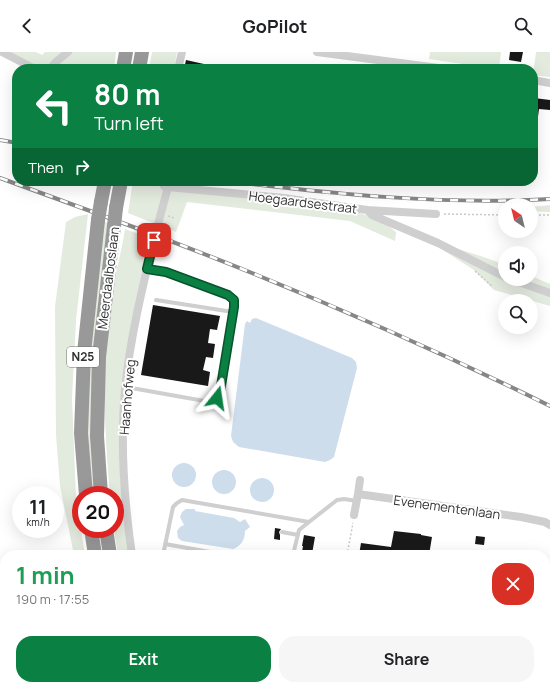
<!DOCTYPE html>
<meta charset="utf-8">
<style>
:root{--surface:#fff;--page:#f6f6f6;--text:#202124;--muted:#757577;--accent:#0b8043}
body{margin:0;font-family:Manrope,sans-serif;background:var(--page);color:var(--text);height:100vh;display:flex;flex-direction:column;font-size:15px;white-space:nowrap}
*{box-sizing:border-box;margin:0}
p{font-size:13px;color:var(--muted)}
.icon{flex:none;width:22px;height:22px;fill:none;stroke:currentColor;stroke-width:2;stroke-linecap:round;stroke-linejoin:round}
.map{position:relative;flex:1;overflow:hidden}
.side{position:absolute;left:0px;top:498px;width:550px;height:140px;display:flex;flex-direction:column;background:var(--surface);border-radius:16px 16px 0 0;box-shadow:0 4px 16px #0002}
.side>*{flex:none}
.top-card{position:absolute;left:12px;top:12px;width:526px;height:122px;border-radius:16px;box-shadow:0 4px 16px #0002;background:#0b8043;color:#fff;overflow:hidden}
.needle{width:26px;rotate:325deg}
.fabs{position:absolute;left:498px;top:146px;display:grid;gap:8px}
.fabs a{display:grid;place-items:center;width:40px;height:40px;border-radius:50%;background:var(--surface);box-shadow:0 4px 16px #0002;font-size:20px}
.speed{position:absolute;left:12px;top:434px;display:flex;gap:8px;font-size:20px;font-weight:700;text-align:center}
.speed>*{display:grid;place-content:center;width:52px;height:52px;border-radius:50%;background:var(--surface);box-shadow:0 4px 16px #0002;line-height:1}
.speed small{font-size:10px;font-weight:400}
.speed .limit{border:6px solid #d22;background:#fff;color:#111}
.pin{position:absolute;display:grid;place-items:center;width:34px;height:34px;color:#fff;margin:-17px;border-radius:8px;box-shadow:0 2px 6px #0006}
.me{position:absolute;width:44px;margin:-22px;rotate:15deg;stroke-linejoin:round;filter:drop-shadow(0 0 3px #0008)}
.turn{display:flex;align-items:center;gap:14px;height:84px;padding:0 16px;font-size:18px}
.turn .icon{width:52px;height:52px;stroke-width:2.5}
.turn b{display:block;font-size:28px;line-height:34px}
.then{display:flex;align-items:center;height:38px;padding:0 16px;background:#0003;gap:8px;font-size:15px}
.round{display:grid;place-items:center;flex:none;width:42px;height:42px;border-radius:16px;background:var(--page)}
.overview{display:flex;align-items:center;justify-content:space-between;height:68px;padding:0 16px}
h1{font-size:24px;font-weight:700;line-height:30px;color:#1e9e55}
.button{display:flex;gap:8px;margin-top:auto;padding:8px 16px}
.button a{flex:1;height:46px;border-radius:16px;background:var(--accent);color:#fff;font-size:16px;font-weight:700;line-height:46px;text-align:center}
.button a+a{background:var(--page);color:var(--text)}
header{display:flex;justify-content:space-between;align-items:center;height:52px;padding:0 16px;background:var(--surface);font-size:18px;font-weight:700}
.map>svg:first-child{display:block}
.green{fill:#e3eade}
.water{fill:#ceddec}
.building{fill:#191919}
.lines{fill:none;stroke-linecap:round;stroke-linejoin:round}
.street-tunnel{stroke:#d6d6d6;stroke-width:8;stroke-dasharray:8 4;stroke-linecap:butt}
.path{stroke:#c9c9c9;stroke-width:1.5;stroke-dasharray:2 2;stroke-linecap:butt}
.lane{stroke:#cfcfcf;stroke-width:4}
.street{stroke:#cfcfcf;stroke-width:8}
.highway{stroke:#999;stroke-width:14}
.rail-casing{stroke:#878787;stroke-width:4}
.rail{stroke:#fff;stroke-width:2.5;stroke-dasharray:8;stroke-linecap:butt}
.highway-bridge{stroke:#999;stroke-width:14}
.route-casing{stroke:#07532c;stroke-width:10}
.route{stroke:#0b8043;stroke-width:7}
.labels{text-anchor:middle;stroke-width:4;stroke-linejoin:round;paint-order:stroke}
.shield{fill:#fff;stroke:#707070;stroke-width:1}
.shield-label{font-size:12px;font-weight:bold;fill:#323232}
.street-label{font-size:13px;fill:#323232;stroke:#fff}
</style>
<header><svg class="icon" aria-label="back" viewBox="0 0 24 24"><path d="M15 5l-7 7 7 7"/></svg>GoPilot<svg class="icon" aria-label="search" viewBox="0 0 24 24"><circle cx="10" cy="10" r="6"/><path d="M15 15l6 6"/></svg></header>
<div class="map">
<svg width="550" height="638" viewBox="0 0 550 638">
<rect width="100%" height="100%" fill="#fff"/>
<path class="green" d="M 8,0 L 36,0 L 42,3 L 45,0 L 116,0 L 114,17 L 43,17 Z
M 152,0 L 177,0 L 174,17 L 149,17 Z
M 430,0 L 501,0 L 499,17 L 496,17 L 429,7 Z
M 536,0 L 550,0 L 550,25 L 533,23 Z
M 133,129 L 158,129 L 163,138 L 281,148 L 356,160 L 381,168 L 396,180 L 395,189 L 350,169 L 187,150 L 176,180 L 128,161 Z
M 550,153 L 550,160 L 531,159 L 531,155 Z
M 88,162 L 76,268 L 72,346 L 76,446 L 85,503 L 74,503 L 60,434 L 56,382 L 55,255 L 66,170 L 75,165 Z
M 102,169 L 110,172 L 97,443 L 90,443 L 86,310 Z
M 125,177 L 150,186 L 151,189 L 124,335 L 130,503 L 118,503 L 114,477 L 115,443 L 110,443 C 104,377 101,308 112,243 C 115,221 122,199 125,177 Z
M 418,182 C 446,195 476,201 505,213 L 505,227 L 531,227 L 531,224 L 550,232 L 550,254 L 494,238 L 474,218 Z
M 550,612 L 550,638 L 473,638 L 487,633 L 545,633 L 545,614 Z"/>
<path class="water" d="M 256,266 L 352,306 L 356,310 L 357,316 L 334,405 L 330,408 L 325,410 L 239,395 L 233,390 L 231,384 L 245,272 L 247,269 L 250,271 L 252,267 Z
M172 423a12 12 0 1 1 24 0a12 12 0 1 1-24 0Z
M212 430a12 12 0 1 1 24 0a12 12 0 1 1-24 0Z
M250 438a12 12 0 1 1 24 0a12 12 0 1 1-24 0Z
M 186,457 L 195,457 L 195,459 L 234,466 L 240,470 L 245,467 L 250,475 L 245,479 C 245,488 241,494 233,497 L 182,489 L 178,486 L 177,479 L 180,475 L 184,473 L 180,465 L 182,460 Z"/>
<path class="building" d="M 510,0 L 523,0 L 521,10 L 509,8 Z
M 186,8 L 213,14 L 212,17 L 184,17 Z
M 534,46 L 550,48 L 550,58 L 539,57 L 537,72 L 533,72 Z
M 153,253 L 220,264 L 217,278 L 210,277 L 208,291 L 215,292 L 213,306 L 206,305 L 203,318 L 210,320 L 208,334 L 141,323 Z
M 275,476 L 281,477 L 279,480 L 280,483 L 280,488 L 274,487 Z
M 394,479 L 421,482 L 421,483 L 432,485 L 429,503 L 359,503 L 361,491 L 391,495 Z
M 304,483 L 315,485 L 312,502 L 302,500 L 303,494 L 302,494 Z
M 476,484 L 485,485 L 484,493 L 475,492 Z"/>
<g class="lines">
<path class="street-tunnel" d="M 154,188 L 158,172"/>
<path class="path" d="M 444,162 L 505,163
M 531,163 L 550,163
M 168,164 L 174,166
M 475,219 L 493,235
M 78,451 L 81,469
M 347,503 L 353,471
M 0,520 L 5,521
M 545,576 L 550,577
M 520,633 L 522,638
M 43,638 L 44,633"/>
<path class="lane" d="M 156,248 L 233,260
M 126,335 L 210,350 L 217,346 L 220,340 L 234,255 L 233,247 L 228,243 L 166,220 L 147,217
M 282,480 L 298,483
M 165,492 L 227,503
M 163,503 L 173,455 L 177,451 L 182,448 L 309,470 L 337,448 L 344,447 L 357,449
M 293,503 L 299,478 L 309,470
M 545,597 L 550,598
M 263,633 L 266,633
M 281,633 L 283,638
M 340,633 L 341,638
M 375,633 L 377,638
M 398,633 L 400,638
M 445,633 L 446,638
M 229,638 L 230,633"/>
<path class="street" d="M 2,0 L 35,17
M 317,0 L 446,17
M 50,17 L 57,9 L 68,0
M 178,17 L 182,0
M 533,28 L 550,31
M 161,129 L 164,134 L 168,135 L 284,146 L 367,158 L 436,162
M 367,158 L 372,163 L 438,191 L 505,225
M 158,172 L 168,135
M 510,227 L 550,241
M 360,428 L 358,442 L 521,465 L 545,470 L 550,473
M 354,463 L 358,442
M 132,503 C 124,448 120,392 125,337 C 130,287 142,237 154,188
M 162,633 L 163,638"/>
<path class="highway" d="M 123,17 L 126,0
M 139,17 L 142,0
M 101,150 L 105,129
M 116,156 L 121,129
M 86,443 L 81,381 L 84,301 L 98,168
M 101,443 L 97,384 L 99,305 L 114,174
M 91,477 L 95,503
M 106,477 L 110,503
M 125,633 L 126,638
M 141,633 L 142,638"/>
<defs>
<path id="rail" d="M 0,88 L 17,91
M 0,126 C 28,136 55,146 82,156 C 242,214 398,279 550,354
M 227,129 C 334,142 442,153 550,147"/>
</defs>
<use href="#rail" class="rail-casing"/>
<use href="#rail" class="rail"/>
<path class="highway-bridge" d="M 98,168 L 101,150
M 114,174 L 116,156"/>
</g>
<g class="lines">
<defs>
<path id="route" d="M 154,188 L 147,217 L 166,220 L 228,243 L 234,248 L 234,255 L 220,340 L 217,346"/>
</defs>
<use href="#route" class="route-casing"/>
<use href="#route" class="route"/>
</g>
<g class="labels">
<rect class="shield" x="67" y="295" width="32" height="20" rx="3"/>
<g class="shield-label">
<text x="83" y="309">N25</text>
</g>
<g class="street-label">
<text transform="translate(303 150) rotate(7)" y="5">Hoegaardsestraat</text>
<text transform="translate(108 226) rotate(-83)" y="5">Meerdaalboslaan</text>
<text transform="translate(127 345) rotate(-85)" y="5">Haanhofweg</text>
<text transform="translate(447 455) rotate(8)" y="5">Evenementenlaan</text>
</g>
</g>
</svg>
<div class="fabs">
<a><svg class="needle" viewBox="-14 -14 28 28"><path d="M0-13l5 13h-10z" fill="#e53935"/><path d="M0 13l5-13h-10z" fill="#757577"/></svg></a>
<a><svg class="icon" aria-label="sound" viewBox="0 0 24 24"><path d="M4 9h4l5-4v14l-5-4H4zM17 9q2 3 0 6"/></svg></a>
<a><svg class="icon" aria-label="search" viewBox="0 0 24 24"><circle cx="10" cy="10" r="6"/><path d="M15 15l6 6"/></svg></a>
</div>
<div class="speed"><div>11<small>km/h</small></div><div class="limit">20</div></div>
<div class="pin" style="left:154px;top:188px;background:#d93025"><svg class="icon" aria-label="arrive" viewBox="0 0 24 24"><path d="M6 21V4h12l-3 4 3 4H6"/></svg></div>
<svg class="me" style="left:217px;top:346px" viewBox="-20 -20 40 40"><path d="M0-17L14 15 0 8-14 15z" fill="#0b8043" stroke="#fff" stroke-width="4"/></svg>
<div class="top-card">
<div class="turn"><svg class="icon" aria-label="left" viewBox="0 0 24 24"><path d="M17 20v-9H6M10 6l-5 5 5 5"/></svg><div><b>80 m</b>Turn left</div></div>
<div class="then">Then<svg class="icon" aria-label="right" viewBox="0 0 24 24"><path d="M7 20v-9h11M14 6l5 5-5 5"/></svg></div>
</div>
<section class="side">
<div class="overview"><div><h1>1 min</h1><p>190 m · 17:55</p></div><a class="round" style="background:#d93025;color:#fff"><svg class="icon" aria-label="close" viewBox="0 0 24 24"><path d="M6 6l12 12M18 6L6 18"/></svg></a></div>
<div class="button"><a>Exit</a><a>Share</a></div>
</section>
</div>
